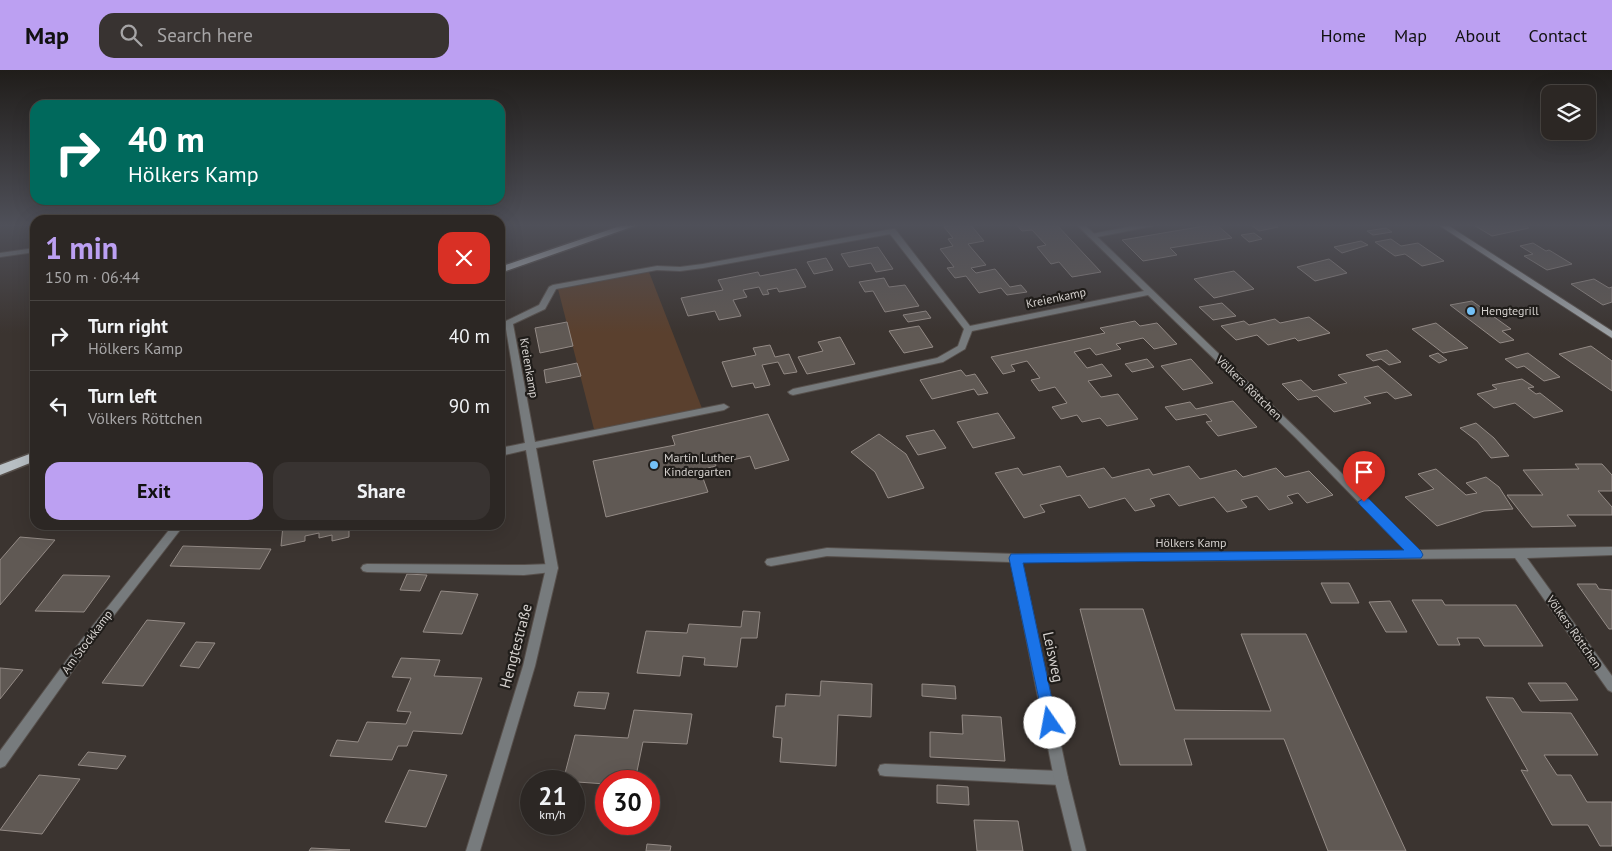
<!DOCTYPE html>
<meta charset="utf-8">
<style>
:root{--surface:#2c2724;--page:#383331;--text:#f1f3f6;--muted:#a6a5a6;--line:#484441;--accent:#bca0f2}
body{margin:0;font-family:"PT Sans",sans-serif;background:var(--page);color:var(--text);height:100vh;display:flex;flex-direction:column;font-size:19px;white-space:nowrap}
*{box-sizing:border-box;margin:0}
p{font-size:16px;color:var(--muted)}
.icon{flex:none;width:28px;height:28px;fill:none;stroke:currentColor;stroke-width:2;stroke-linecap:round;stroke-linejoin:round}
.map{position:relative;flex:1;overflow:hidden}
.details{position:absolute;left:30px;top:145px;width:475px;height:315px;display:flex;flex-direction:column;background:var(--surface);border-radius:15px;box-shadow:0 5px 20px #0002,0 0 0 1px var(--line)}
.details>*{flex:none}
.guide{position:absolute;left:30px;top:30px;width:475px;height:105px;border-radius:15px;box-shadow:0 5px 20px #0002,0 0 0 1px var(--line);background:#00695c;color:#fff;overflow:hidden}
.fabs{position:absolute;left:1541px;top:15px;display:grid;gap:10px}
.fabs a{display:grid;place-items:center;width:55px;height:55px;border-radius:10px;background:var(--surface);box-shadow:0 5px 20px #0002,0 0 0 1px var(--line);font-size:25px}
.speed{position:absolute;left:520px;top:700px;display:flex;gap:10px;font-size:25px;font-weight:700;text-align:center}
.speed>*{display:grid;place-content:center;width:65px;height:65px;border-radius:50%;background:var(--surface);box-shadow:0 5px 20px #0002,0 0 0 1px var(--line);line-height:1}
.speed small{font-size:12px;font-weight:400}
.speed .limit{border:8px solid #d22;background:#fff;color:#111}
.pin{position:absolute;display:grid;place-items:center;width:42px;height:42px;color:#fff;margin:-51px -21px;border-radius:50% 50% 50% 0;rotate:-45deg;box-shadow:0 0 5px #0007}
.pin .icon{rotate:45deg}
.me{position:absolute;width:55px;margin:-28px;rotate:348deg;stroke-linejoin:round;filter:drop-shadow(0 0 4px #0008)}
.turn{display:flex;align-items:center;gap:18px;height:105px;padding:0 15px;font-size:22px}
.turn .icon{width:65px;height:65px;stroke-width:2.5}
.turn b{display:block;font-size:35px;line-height:42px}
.round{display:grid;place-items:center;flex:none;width:52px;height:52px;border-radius:15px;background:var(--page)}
.overview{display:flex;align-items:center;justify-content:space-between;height:85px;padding:0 15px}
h1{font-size:30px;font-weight:700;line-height:38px;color:var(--accent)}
.action{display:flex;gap:10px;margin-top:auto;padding:10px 15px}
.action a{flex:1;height:58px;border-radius:15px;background:var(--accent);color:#111;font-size:20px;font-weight:700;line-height:58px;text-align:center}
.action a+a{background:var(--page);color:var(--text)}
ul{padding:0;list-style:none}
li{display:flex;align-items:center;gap:15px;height:70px;padding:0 15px;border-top:1px solid var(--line)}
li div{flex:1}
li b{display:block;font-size:19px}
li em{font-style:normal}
header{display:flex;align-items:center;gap:30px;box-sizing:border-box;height:70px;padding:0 25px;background:var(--accent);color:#111}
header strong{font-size:24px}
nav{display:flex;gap:28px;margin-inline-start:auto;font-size:18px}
.search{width:350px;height:45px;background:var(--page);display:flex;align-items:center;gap:12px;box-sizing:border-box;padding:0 18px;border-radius:15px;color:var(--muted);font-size:19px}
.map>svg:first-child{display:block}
.green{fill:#5a402e}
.building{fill:#605954;stroke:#948b86}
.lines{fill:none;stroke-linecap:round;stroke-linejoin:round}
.service-casing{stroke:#57504c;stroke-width:2}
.minor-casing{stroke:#57504c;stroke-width:2}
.secondary-casing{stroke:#57504c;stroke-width:2}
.primary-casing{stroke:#57504c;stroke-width:3}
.service{fill:#777b7d;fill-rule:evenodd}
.minor{fill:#777b7d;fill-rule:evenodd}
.secondary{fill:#9ca1a5;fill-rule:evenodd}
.primary{fill:#b8bfc4;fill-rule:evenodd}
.route{fill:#1a73e8;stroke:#114b97}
.poi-dot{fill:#73c0f6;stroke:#201d1a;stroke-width:2}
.labels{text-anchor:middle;stroke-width:4.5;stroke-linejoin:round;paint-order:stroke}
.street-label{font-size:12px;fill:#d5d1ce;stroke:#201d1a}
.poi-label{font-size:12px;fill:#d5d1ce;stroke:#201d1a;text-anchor:start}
.near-street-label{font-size:15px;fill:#d5d1ce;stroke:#201d1a}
</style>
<header>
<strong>Map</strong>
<div class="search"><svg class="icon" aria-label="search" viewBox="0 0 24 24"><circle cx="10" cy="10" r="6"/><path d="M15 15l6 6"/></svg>Search here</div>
<nav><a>Home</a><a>Map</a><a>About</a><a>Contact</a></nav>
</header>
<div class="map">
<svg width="1612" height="781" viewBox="0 0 1612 781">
<rect width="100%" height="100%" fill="#3b3430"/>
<path class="green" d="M 649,202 L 703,341 L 595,363 L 558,219 Z"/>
<path class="building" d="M 952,154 L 970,154 L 984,171 L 968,174 L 986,195 L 971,198 L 976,203 L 995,199 L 1010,217 L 1021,215 L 1027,222 L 1007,225 L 1001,218 L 979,223 L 966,206 L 955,208 L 947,198 L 954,197 L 940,179 L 953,176 L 948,169 L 953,168 L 944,157 L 953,155 Z
M 1016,154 L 1056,154 L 1101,202 L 1072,207 L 1059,192 L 1051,194 L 1037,177 L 1046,175 L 1032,160 L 1022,161 Z
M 1216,154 L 1232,168 L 1170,178 L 1177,185 L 1143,191 L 1122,170 Z
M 1250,154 L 1274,154 L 1278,157 L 1259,161 Z
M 1472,154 L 1524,154 L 1523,154 L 1529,158 L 1492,166 Z
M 1386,158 L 1392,162 L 1373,165 L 1367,161 Z
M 1254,163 L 1262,169 L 1249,172 L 1241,165 Z
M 1391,169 L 1401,176 L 1418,173 L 1444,191 L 1422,196 L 1405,184 L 1395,186 L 1375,172 Z
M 1361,171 L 1368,175 L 1342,183 L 1334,177 Z
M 1533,173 L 1546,181 L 1549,180 L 1572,194 L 1547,200 L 1524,186 L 1533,184 L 1520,176 Z
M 878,177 L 893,199 L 876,202 L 871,193 L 849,197 L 841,184 Z
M 826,188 L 833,200 L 814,204 L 807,192 Z
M 1329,189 L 1347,203 L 1315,211 L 1297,197 Z
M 796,199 L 806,217 L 779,222 L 777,218 L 767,220 L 769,224 L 763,225 L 759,217 L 743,220 L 747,227 L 733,230 L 741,246 L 719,250 L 715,241 L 688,246 L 681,228 L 723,220 L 718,210 L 758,202 L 760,206 Z
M 1234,201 L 1254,219 L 1214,228 L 1194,209 Z
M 884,208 L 889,217 L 905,215 L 919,236 L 885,242 L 873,221 L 865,222 L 859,212 Z
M 1594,209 L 1609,218 L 1612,217 L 1612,232 L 1603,235 L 1571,214 Z
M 1472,231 L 1511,259 L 1502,261 L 1514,270 L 1500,273 L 1450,235 Z
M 1222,233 L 1236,246 L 1213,250 L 1199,237 Z
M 926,241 L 931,248 L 908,252 L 903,245 Z
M 1309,247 L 1330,263 L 1298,271 L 1295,268 L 1268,275 L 1257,265 L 1236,270 L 1221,256 L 1244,251 L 1249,255 L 1275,249 L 1280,253 Z
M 1135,251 L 1140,256 L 1157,253 L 1177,274 L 1154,279 L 1143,268 L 1116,274 L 1121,279 L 1096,285 L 1090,278 L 1074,282 L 1087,298 L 1102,294 L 1112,306 L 1088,311 L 1101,327 L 1118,324 L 1138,349 L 1107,356 L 1100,348 L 1082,352 L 1077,345 L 1061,349 L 1052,337 L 1067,333 L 1055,317 L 1039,321 L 1031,310 L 1040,308 L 1027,291 L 1011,295 L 1015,301 L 1003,304 L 991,287 L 1105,263 L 1100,258 Z
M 567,252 L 573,276 L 540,283 L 535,258 Z
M 1436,253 L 1468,278 L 1443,283 L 1412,259 Z
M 919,256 L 933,277 L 904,283 L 889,261 Z
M 840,267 L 855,294 L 807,304 L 798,287 L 823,281 L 818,272 Z
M 770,275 L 775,287 L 789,284 L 797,302 L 784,304 L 778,292 L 762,295 L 770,315 L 755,318 L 753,313 L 732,317 L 722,292 L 756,285 L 753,278 Z
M 1591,276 L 1612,291 L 1612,321 L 1559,284 Z
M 1387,280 L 1401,292 L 1389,295 L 1381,289 L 1373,291 L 1366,285 Z
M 1438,283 L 1447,290 L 1439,293 L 1429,286 Z
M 1528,283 L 1560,307 L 1544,311 L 1524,296 L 1517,298 L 1505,289 Z
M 1147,289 L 1154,297 L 1132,302 L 1125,294 Z
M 1191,289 L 1213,313 L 1183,320 L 1161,296 Z
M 577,293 L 581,306 L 546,313 L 544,300 Z
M 1378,296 L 1412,325 L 1395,329 L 1387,322 L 1364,327 L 1371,333 L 1334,342 L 1317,326 L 1298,330 L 1282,314 L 1301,310 L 1313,321 L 1347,313 L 1338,305 Z
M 961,300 L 966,306 L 975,304 L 988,323 L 978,325 L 974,319 L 932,329 L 920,310 Z
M 1522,309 L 1534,317 L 1528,318 L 1536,324 L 1540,323 L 1563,341 L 1534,348 L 1515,333 L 1494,338 L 1477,324 L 1497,319 L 1492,315 Z
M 1233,331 L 1257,357 L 1218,366 L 1206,352 L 1212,351 L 1206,344 L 1176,350 L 1165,337 L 1190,332 L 1196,339 Z
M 998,343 L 1015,368 L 973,378 L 957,352 Z
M 768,344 L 789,390 L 755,399 L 750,386 L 715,394 L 716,396 L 700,400 L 708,422 L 606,447 L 593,391 L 675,375 L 672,366 Z
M 1476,353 L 1494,368 L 1509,386 L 1491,388 L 1477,371 L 1460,358 Z
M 934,360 L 946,378 L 918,385 L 906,366 Z
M 879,364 L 906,384 L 924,418 L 888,428 L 875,402 L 851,382 Z
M 1575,394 L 1602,394 L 1612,405 L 1612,421 L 1598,421 L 1612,437 L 1612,445 L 1567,445 L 1576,456 L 1532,457 L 1507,425 L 1543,425 L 1523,400 L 1579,399 Z
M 1060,396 L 1067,407 L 1104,398 L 1112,408 L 1149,399 L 1153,405 L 1189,396 L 1200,409 L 1236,400 L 1243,407 L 1276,398 L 1285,407 L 1309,401 L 1333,425 L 1307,433 L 1298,423 L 1287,426 L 1293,433 L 1269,440 L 1257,426 L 1241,430 L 1247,437 L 1227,442 L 1214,427 L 1179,436 L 1169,424 L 1150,429 L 1155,436 L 1135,441 L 1125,428 L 1089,438 L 1080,425 L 1040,435 L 1045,442 L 1024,448 L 995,403 L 1018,398 L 1023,405 Z
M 1436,399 L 1466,425 L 1477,423 L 1466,413 L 1486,407 L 1499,417 L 1513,439 L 1484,441 L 1437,456 L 1405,427 L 1434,419 L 1418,404 Z
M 283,455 L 363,455 L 363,457 L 349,460 L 349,467 L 332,471 L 332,465 L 319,468 L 319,463 L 305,466 L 305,471 L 281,476 Z
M 20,467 L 55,470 L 0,535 L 0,490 Z
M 183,476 L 271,479 L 260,499 L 170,496 Z
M 407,504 L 427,505 L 420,521 L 400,520 Z
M 63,505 L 110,506 L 84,542 L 35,541 Z
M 1321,513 L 1349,513 L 1359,533 L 1331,533 Z
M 1577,514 L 1596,514 L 1599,519 L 1612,520 L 1612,559 L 1609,559 Z
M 441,521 L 478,524 L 462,564 L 423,562 Z
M 1412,530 L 1442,530 L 1445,535 L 1516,535 L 1543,576 L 1484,576 L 1479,568 L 1457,568 L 1460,575 L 1438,575 Z
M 1390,531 L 1407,562 L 1386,562 L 1369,532 Z
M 1080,539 L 1143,539 L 1175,640 L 1271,641 L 1241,564 L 1306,564 L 1406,781 L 1328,781 L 1284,669 L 1184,669 L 1192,695 L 1120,695 Z
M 743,541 L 760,542 L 757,568 L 741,568 L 737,597 L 704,595 L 705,588 L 683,586 L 680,606 L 637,603 L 646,561 L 687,563 L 689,554 L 741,557 Z
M 147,550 L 185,553 L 143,616 L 102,613 Z
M 196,572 L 215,573 L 199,598 L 180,596 Z
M 401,588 L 440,590 L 434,606 L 482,608 L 462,664 L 413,661 L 407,676 L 398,676 L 392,690 L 330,686 L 337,670 L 358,672 L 367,652 L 406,654 L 411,642 L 397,641 L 411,608 L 392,607 Z
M 0,598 L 23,600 L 0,629 Z
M 821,611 L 872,614 L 871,647 L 838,645 L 836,696 L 780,692 L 782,668 L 773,667 L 776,636 L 785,636 L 786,624 L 820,626 Z
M 1528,613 L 1566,613 L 1578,630 L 1540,631 Z
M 922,614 L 955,616 L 956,629 L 922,626 Z
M 578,622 L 609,623 L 605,639 L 574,636 Z
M 1486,627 L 1513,628 L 1522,642 L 1571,643 L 1598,685 L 1544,685 L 1557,705 L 1571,705 L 1587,732 L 1612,732 L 1612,776 L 1600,776 L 1588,755 L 1552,755 L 1521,700 L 1528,701 Z
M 634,640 L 692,644 L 687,674 L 643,672 L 635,711 L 606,711 L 606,714 L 563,711 L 575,665 L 628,668 Z
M 962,645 L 1001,647 L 1005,691 L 930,687 L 930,662 L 963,664 Z
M 88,682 L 126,686 L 117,699 L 78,695 Z
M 409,700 L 447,705 L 426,757 L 385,752 Z
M 39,705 L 80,709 L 42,764 L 0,760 Z
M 937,715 L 968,717 L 969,735 L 937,733 Z
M 974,750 L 1018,751 L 1023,781 L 977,781 Z
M 647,774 L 671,776 L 670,781 L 646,781 Z
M 311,778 L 350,780 L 309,781 Z"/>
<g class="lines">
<defs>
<path id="service" d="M 1142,154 L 1157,154 L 1153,156 L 1092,168 L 1088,166 L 1092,164 Z
M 367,494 L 524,495 L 552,494 L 556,495 L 558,498 L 556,501 L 552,502 L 524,505 L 367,502 L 363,501 L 361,498 L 363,495 Z
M 885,694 L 1061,701 L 1066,703 L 1068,708 L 1066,713 L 1061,715 L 885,706 L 880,705 L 878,700 L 880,695 Z"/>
<path id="minor" d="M 1076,154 L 1084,154 L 1302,364 L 1419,480 L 1612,477 L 1612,485 L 1527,488 L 1612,606 L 1612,622 L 1608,620 L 1515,488 L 1022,492 L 1068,708 L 1086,781 L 1072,781 L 1054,708 L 1011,492 L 827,486 L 771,496 L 767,495 L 765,492 L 767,489 L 827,478 L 1016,484 L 1406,481 L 1296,368 L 1148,225 L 972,261 L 965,279 L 943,292 L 793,325 L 790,324 L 788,322 L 793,319 L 937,288 L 958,276 L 964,259 L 890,164 L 703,198 L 680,201 L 657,200 L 556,219 L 545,239 L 513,254 L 535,372 L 724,334 L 729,337 L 724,340 L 536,378 L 558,498 L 535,596 L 480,781 L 466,781 L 523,596 L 546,498 L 526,380 L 500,386 L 500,378 L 525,373 L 505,253 L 506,251 L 539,235 L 549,217 L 553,215 L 657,196 L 680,197 L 703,194 L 892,159 L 895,159 L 970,256 L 1144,221 Z
M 35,178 L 35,182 L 0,187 L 0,183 Z
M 173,455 L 184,455 L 91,575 L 5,696 L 0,698 L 0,681 L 83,568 Z"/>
<path id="secondary" d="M 1437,154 L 1446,154 L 1612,261 L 1612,268 Z"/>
<path id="primary" d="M 626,154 L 640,154 L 500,203 L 500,197 Z
M 35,382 L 35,391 L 0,405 L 0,395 Z"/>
</defs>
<use href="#service" class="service-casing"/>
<use href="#minor" class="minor-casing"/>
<use href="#secondary" class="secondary-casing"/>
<use href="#primary" class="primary-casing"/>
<use href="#service" class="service"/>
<use href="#minor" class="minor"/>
<use href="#secondary" class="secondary"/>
<use href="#primary" class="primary"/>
</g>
<linearGradient id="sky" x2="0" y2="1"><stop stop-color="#201d1a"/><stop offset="0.59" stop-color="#4f5059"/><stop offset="1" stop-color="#4f5059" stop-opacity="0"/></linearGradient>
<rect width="1612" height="263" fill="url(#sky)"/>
<path class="route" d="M 1364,428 L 1369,429 L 1421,481 L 1423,485 L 1421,488 L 1023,493 L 1057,653 L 1055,658 L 1050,660 L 1045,658 L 1009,488 L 1011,484 L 1404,480 L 1360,435 L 1358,432 Z"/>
<g class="poi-dot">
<circle cx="1471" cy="241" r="5"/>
<circle cx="654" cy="395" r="5"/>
</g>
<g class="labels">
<g class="street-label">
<text transform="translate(1056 228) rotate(-12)" y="4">Kreienkamp</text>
<text transform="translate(529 298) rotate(80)" y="4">Kreienkamp</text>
<text transform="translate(1249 318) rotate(44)" y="4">Völkers Röttchen</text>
<text x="1191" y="477">Hölkers Kamp</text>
<text transform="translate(1574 562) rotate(55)" y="4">Völkers Röttchen</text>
<text transform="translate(87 572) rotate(-53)" y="4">Am Stockkamp</text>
</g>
<g class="poi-label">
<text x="1481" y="245">Hengtegrill</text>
<text x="664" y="392">Martin Luther<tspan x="664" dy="14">Kindergarten</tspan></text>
</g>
<g class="near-street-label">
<text transform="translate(516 576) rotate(-75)" y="5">Hengtestraße</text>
<text transform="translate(1053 587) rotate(78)" y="5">Leisweg</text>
</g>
</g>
</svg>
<div class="fabs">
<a><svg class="icon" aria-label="layers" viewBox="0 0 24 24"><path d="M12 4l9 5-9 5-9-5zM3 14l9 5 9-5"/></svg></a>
</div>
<div class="speed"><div>21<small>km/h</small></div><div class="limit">30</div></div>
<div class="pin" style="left:1364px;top:432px;background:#d93025"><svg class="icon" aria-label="arrive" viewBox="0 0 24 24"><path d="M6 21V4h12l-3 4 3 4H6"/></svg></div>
<svg class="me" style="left:1050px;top:653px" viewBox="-20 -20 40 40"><circle r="19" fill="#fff"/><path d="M0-13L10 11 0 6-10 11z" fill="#1a73e8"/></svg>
<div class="guide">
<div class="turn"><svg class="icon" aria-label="right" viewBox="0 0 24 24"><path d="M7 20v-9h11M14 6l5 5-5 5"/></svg><div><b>40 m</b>Hölkers Kamp</div></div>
</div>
<section class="details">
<div class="overview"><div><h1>1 min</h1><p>150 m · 06:44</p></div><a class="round" style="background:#d93025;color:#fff"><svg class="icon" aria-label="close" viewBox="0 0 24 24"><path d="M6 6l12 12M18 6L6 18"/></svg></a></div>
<ul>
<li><svg class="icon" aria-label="right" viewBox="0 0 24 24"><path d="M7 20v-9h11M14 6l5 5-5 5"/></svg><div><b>Turn right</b><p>Hölkers Kamp</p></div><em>40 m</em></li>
<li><svg class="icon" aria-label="left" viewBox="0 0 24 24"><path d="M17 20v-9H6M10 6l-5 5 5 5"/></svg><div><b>Turn left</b><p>Völkers Röttchen</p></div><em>90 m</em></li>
</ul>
<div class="action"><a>Exit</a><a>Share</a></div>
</section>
</div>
